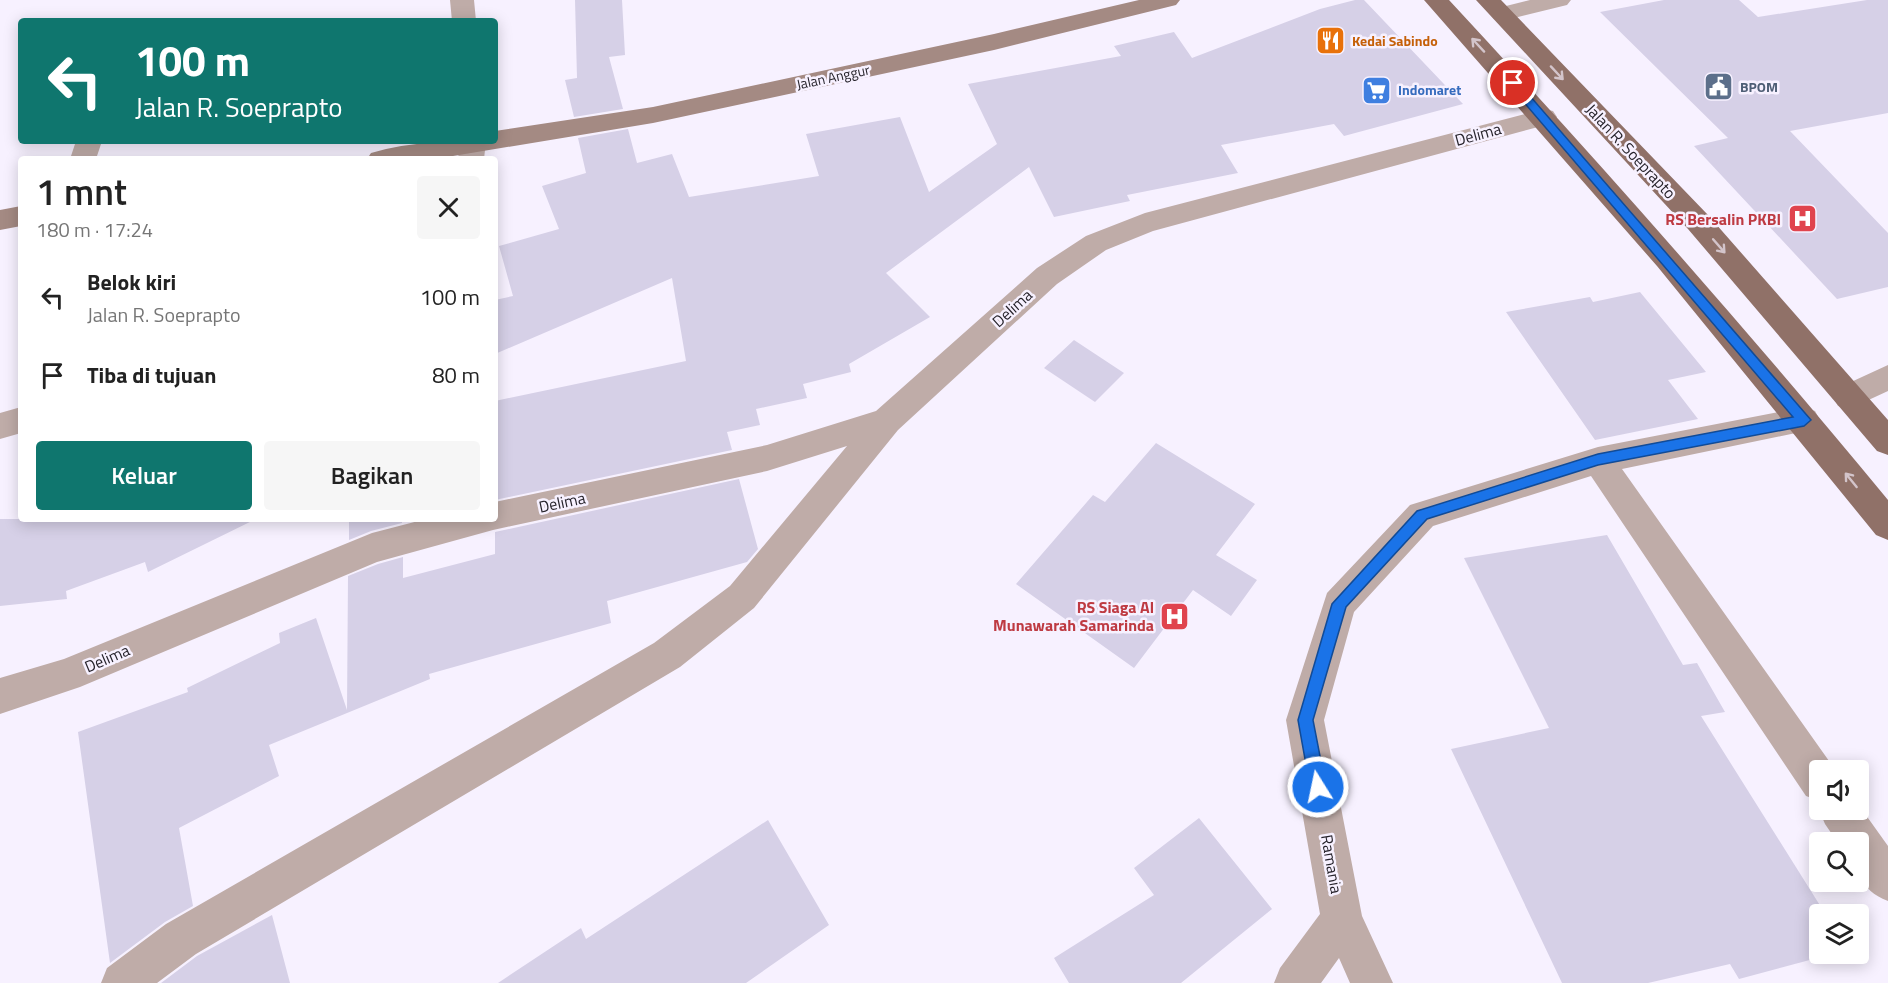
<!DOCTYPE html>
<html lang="id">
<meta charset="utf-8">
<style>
:root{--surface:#fff;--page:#f6f6f6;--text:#222;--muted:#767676;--accent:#0f766e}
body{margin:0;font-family:"Titillium Web",sans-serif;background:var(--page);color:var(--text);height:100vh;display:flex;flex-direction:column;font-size:22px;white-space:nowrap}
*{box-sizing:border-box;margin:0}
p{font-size:20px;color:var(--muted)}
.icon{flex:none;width:33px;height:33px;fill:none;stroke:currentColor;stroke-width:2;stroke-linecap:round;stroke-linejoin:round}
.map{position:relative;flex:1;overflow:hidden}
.sheet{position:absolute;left:18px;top:156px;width:480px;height:366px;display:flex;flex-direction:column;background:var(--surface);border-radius:6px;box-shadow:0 3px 15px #0003}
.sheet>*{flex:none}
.top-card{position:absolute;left:18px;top:18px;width:480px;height:126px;border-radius:6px;box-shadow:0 3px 15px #0003;background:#0f766e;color:#fff;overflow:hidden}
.controls{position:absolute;left:1809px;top:760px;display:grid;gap:12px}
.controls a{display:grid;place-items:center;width:60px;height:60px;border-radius:6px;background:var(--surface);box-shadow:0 3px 15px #0003;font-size:30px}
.pin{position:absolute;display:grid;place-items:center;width:51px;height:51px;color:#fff;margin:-26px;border:3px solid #fff;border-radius:50%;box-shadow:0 2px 6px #0007}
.me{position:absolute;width:66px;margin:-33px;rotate:350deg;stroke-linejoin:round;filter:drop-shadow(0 0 4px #0008)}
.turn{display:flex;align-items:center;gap:21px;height:126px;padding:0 18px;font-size:27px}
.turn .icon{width:78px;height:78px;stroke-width:2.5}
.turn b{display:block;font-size:42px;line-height:51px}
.round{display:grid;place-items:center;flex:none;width:63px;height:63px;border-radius:6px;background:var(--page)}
.headline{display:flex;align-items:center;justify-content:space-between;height:102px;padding:0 18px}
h1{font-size:36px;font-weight:600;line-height:45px}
.action{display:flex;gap:12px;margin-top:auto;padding:12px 18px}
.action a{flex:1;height:69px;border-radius:6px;background:var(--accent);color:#fff;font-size:24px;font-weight:600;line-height:69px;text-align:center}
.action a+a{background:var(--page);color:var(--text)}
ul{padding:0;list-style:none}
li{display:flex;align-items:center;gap:18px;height:78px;padding:0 18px}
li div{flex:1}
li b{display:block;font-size:22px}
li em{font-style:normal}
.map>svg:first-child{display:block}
.building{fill:#d6d0e7}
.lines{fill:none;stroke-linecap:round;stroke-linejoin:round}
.street{fill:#bfaca8;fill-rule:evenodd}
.secondary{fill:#a48a83;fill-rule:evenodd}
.primary{fill:#907168;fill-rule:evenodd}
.oneway{stroke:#d3c4ca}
.route{fill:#1a73e8;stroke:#114b97;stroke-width:1.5}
.labels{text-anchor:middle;stroke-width:5;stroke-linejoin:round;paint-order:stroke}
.far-food-label{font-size:14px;font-weight:bold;fill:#c56008;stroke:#f7f1ff;text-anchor:start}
.far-street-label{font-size:14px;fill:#25222a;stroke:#f7f1ff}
.far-service-label{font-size:14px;font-weight:bold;fill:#4e5e75;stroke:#f7f1ff;text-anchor:start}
.far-shop-label{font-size:14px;font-weight:bold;fill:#366cbe;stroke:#f7f1ff;text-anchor:start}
.street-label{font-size:16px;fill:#25222a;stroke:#f7f1ff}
.health-label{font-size:16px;font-weight:bold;fill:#be3a42;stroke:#f7f1ff;text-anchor:end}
</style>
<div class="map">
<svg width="1888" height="983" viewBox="0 0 1888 983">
<rect width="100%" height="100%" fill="#f7f1ff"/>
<path class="building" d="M 575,0 L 622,0 L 625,55 L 609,57 L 623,109 L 574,117 L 565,80 L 577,78 Z
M 1355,0 L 1364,0 L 1463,104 L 1344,136 L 1334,124 L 1221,145 L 1238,173 L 1127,195 L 1130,201 L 1054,217 L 1029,167 L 886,273 L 930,317 L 849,364 L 851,372 L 803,384 L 807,398 L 756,409 L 760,425 L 727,432 L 732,450 L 495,500 L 495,401 L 686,361 L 672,278 L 495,354 L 495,300 L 513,296 L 499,246 L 559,229 L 542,186 L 586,173 L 578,138 L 628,129 L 637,163 L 672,154 L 689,197 L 819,176 L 806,134 L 900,117 L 929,192 L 997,144 L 968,84 L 1121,56 L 1114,46 L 1174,32 L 1192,58 L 1320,9 Z
M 1664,0 L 1739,0 L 1758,17 L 1867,0 L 1888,0 L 1888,113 L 1790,131 L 1888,233 L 1888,287 L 1837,299 L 1694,146 L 1728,138 L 1600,12 Z
M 1640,292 L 1706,372 L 1668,380 L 1698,419 L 1595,440 L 1506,312 L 1590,297 L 1593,302 Z
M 1074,340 L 1124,373 L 1095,402 L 1044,368 Z
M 1156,443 L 1255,504 L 1216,555 L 1257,580 L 1231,616 L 1193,590 L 1134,668 L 1016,584 L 1093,495 L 1105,502 Z
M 739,479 L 758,549 L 747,562 L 607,601 L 611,623 L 429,674 L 430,679 L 269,745 L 279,776 L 179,828 L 193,906 L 165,922 L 110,963 L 78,732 L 188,692 L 187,688 L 280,643 L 279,633 L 316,618 L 347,710 L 348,576 L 378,564 L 403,557 L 403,578 L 495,554 L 495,532 Z
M 0,519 L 256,519 L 148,572 L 145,562 L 66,591 L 67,599 L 0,606 Z
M 349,519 L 402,519 L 402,523 L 371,531 L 349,540 Z
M 1607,535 L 1683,665 L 1697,663 L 1725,712 L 1701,716 L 1826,915 L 1820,915 L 1820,954 L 1832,954 L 1739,979 L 1730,964 L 1648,983 L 1562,983 L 1451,749 L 1549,728 L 1464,558 Z
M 1199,818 L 1272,909 L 1181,983 L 1069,983 L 1054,958 L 1154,895 L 1134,868 Z
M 768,820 L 829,925 L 746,983 L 498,983 L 581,928 L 586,939 Z
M 272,915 L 290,983 L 161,983 L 197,956 Z"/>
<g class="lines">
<path class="street" d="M 450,0 L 474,0 L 476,21 L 452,21 Z
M 1530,0 L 1571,0 L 1567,5 L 1502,21 L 1494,19 L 1490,14 L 1494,9 Z
M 1544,109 L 1553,111 L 1557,117 L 1553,123 L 1153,231 L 1106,250 L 1057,284 L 898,430 L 754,608 L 680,667 L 196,954 L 157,983 L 101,983 L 107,968 L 166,924 L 654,643 L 730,586 L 847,446 L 767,471 L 493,530 L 377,562 L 80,687 L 0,714 L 0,678 L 64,659 L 372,533 L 426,519 L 495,519 L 495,502 L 767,445 L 876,411 L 1037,268 L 1086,236 L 1145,213 Z
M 76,141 L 102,141 L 96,159 L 70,159 Z
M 460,141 L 486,141 L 484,159 L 458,159 Z
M 1888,365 L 1888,391 L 1849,409 L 1838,406 L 1833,397 L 1838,388 Z
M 21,407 L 21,433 L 0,439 L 0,413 Z
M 1804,407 L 1815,411 L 1820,420 L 1815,429 L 1622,469 L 1834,768 L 1835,771 L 1820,771 L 1820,801 L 1806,796 L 1591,476 L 1433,526 L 1354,612 L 1324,720 L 1362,916 L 1393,983 L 1350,983 L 1339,958 L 1321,983 L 1274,983 L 1280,968 L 1320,914 L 1286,720 L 1327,593 L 1410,505 L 1598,447 Z
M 1858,804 L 1888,846 L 1888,901 C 1858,889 1858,872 1858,843 L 1838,843 L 1825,824 L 1819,810 L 1858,810 Z"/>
<path class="secondary" d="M 1139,0 L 1180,0 L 1176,5 L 994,50 L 653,123 L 435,159 L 367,159 L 371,153 C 411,141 453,141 495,141 L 495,131 L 653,107 L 994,34 Z
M 21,206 L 21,226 L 0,230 L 0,210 Z"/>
<path class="primary" d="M 1424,0 L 1449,0 C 1600,163 1747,329 1888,500 L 1888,540 L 1876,535 L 1657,266 Z
M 1476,0 L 1501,0 L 1708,215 L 1888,420 L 1888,455 L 1877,451 L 1688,229 Z"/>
</g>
<defs><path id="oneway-shaft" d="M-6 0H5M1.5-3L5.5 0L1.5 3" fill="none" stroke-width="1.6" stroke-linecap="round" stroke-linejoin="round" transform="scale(1.5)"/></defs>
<g class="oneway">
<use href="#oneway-shaft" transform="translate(1478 45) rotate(-133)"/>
<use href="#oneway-shaft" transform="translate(1557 73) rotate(47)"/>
<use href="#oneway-shaft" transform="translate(1719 246) rotate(49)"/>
<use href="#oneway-shaft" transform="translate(1851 480) rotate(-129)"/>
</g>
<path class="route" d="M 1513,80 L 1517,81 L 1811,420 L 1804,426 L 1598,465 L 1427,519 L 1346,607 L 1313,720 L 1326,787 L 1323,792 L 1318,795 L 1312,792 L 1310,787 L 1298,720 L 1332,604 L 1417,511 L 1598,454 L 1793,417 L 1510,86 L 1510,81 Z"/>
<defs>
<symbol id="restaurant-square" viewBox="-11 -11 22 22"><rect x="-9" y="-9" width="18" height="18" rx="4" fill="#e8710a" stroke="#f7f1ff"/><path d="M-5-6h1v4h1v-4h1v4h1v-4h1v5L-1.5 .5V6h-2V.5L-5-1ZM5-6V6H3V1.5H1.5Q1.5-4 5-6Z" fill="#fff"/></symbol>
<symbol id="civic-square" viewBox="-11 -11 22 22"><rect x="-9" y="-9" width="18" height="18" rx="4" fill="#5c6f8a" stroke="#f7f1ff"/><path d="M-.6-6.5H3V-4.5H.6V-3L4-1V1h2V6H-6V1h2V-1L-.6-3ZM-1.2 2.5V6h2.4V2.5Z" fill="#fff"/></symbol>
<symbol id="supermarket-square" viewBox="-11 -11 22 22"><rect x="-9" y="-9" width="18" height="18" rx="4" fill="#3f7fe0" stroke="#f7f1ff"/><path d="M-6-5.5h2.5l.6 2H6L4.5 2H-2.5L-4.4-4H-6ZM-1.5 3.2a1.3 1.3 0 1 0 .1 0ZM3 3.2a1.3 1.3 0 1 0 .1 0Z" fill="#fff"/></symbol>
<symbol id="hospital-square" viewBox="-11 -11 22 22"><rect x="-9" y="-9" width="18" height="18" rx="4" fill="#e0444e" stroke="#f7f1ff"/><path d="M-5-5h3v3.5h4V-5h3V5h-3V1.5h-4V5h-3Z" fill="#fff"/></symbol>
</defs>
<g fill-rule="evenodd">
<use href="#restaurant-square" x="1314" y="24" width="33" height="33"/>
<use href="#civic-square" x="1702" y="70" width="33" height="33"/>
<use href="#supermarket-square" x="1360" y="74" width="33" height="33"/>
<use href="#hospital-square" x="1786" y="202" width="33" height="33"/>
<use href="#hospital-square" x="1158" y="600" width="33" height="33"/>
</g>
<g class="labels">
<g class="far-food-label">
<text x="1352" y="46">Kedai Sabindo</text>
</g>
<g class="far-street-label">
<text transform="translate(833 77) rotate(-12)" y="5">Jalan Anggur</text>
</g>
<g class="far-service-label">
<text x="1740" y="92">BPOM</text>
</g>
<g class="far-shop-label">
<text x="1398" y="95">Indomaret</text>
</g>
<g class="street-label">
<text transform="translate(1478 134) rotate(-15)" y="6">Delima</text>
<text transform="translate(1631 151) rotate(47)" y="6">Jalan R. Soeprapto</text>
<text transform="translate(1012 308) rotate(-42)" y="6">Delima</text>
<text transform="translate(562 502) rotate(-12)" y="6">Delima</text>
<text transform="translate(107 658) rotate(-23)" y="6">Delima</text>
<text transform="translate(1332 864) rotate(80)" y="6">Ramania</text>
</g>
<g class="health-label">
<text x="1781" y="225">RS Bersalin PKBI</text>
<text x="1154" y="613">RS Siaga Al<tspan x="1154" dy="18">Munawarah Samarinda</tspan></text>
</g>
</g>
</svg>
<div class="controls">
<a><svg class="icon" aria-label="sound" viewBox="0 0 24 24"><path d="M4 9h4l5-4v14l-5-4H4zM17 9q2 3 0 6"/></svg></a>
<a><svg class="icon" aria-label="search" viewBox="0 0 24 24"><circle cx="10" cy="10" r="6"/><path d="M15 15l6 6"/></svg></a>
<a><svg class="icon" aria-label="layers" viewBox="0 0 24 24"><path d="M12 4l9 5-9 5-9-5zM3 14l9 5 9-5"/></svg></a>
</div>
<div class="pin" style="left:1513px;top:83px;background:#d93025"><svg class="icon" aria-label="arrive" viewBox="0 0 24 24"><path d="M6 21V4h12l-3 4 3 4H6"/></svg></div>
<svg class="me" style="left:1318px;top:787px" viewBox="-20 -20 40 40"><circle r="17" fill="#1a73e8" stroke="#fff" stroke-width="3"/><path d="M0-11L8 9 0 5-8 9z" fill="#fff"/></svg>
<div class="top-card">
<div class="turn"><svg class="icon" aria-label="left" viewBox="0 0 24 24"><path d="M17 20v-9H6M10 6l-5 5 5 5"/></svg><div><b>100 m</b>Jalan R. Soeprapto</div></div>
</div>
<section class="sheet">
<div class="headline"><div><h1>1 mnt</h1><p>180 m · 17:24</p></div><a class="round"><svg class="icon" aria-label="close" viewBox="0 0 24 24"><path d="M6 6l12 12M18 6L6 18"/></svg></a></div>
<ul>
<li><svg class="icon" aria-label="left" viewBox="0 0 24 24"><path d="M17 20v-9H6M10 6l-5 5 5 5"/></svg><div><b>Belok kiri</b><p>Jalan R. Soeprapto</p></div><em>100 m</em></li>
<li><svg class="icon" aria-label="arrive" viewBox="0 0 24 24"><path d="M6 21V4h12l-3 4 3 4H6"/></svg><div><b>Tiba di tujuan</b></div><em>80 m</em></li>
</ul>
<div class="action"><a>Keluar</a><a>Bagikan</a></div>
</section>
</div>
